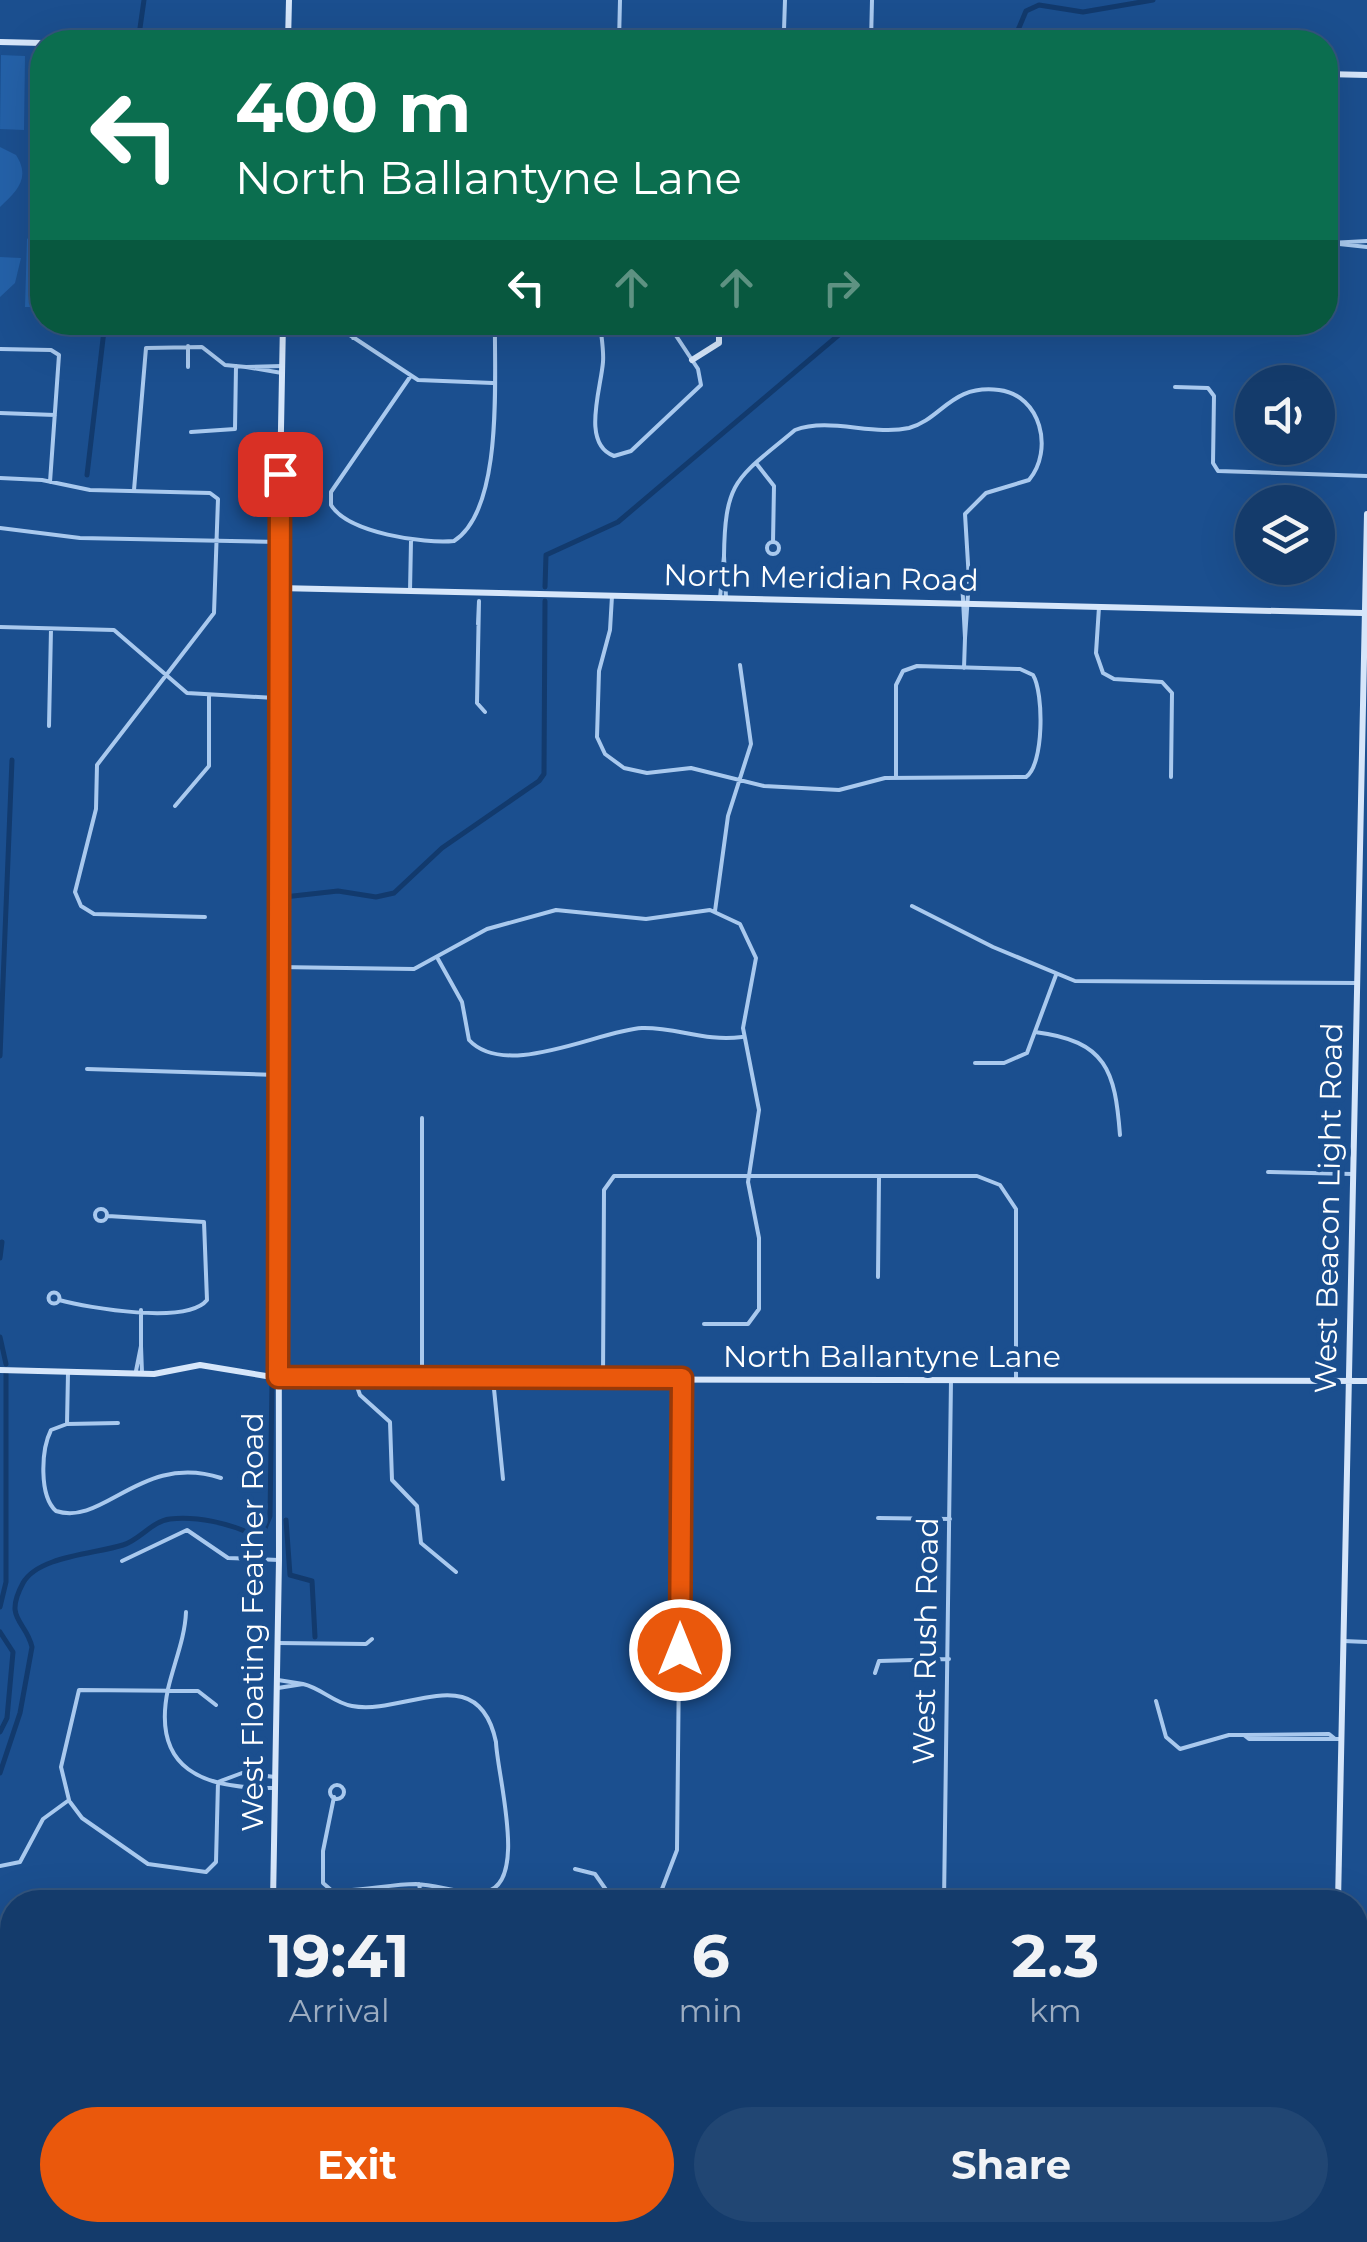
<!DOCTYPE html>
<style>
:root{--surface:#143b6b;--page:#214673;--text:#f1f3f6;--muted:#9dadc1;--line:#33557e;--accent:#ea580c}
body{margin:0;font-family:Montserrat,sans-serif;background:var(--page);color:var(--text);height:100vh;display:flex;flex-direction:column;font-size:38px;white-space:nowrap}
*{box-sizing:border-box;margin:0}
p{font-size:32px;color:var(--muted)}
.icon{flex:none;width:55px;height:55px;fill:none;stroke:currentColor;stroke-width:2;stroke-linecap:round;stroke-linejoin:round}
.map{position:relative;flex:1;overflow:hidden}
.side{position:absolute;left:0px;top:1890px;width:1368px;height:352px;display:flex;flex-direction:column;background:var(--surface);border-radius:40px 40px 0 0;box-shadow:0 10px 40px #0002,0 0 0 2px var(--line)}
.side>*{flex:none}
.hud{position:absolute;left:30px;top:30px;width:1308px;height:305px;border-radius:40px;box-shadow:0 10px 40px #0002,0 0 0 2px var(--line);background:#0b6e4f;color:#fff;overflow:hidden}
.controls{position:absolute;left:1235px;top:365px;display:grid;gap:20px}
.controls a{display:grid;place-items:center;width:100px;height:100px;border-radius:50%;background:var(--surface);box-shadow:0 10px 40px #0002,0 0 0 2px var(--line);font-size:50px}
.pin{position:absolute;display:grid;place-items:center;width:85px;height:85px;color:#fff;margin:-42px;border-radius:20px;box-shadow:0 5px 15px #0006}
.me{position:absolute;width:110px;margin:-55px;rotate:0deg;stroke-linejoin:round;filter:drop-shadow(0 0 8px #0008)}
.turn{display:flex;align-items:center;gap:35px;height:210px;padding:0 40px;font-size:45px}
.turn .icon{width:130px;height:130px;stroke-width:2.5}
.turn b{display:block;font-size:70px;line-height:85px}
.lanes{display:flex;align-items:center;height:95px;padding:0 40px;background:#0003;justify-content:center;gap:50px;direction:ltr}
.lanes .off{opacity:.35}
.eta{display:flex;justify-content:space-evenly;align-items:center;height:170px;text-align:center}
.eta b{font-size:60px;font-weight:700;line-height:70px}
.cta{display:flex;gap:20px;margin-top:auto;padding:20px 40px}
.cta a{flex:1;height:115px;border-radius:60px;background:var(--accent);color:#fff;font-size:40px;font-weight:700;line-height:115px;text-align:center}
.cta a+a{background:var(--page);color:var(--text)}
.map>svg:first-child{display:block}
.green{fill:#2461a8}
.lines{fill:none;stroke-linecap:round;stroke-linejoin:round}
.canal{stroke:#123a6d;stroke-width:5}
.street{stroke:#a9c9ee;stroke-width:4}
.secondary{stroke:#d6e6fa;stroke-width:6}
.route-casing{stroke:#983908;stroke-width:25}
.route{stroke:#ea580c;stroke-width:18}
.labels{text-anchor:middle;stroke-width:10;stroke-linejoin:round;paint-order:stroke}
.street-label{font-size:30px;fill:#fff;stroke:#1b4f8f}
</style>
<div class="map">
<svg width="1367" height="2242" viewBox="0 0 1367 2242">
<rect width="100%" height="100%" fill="#1b4f8f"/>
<path class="green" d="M 1,55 L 25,56 L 24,130 L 0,129 Z
M 0,147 L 16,155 C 31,178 17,191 0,207 Z
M 33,234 L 42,234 L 42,307 L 25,307 L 27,239 Z
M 0,257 L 21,258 L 15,283 L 0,297 Z"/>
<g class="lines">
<path class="canal" d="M 139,35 L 144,0
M 1013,42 L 1026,11 L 1039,5 L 1083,12 L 1153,0
M 87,475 L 105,322
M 545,587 L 546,555 L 618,522 L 854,322
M 284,897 L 338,891 L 376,897 L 394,893 L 442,848 L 539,781 L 544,774 L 545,601
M 0,1056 L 12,760
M 271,1070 L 274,900
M 271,1077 L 272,1370
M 0,1258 L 2,1242
M 0,1337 L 6,1364
M 286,1520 L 290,1575 L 312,1581 L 315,1637
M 0,1607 L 6,1582 L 6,1372
M 0,1632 L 13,1652 L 7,1718 L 0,1732
M 0,1773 L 20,1713 L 32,1647 C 26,1620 3,1620 23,1583 C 38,1556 95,1554 123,1545 C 140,1540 152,1521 170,1519 C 196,1516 230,1523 253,1535 L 263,1533 L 270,1516 L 272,1382
M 1367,2076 L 1362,2123 L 1367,2203"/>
<path class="street" d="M 784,30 L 785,0
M 619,42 L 620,0
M 780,42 L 784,30 L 786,42
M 871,42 L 872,0
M 1325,153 L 1326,127
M 1367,241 L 1330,243 L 1367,247
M 330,322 L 418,380 L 493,383
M 600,322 C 601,336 604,349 603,362 C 601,389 581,444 614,456 L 631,451 L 701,385 L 698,369 L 667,322
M 495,323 L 600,325
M 353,338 L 364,322
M 0,349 L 51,350 L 59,355 L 50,482
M 188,367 L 188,346
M 282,373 L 246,367 L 282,366
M 410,377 L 331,492 L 331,505 C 348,533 424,544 454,541 C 504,509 494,376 495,322
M 1175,387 L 1208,388 L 1214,396 L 1213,463 L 1218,471 L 1367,476
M 0,413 L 55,415
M 191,432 L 235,429 L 236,366
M 756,463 L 774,486 L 773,542
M 0,478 L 42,480 L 90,490 L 210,493 L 218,499 L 214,613 L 97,765 L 96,809 L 75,892 L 81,906 L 94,914 L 205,917
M 134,490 L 146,348 L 202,347 L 225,365 L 246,367
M 0,528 L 80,538 L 279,542
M767 548a6 6 0 1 1 12 0a6 6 0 1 1-12 0Z
M 724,556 C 725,478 738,478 795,430 C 829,417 873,436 909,428 C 942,419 951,384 999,390 C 1041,395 1054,450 1029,480 L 986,493 L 965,514 L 969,580 L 965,638 L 962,580 L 966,575
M 410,591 L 411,541
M 612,596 L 610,630 L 599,671 L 597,737 L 605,754 L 624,768 L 647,773 L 691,768 L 764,786 L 839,790 L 885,778 L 1026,777 C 1044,765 1044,693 1033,675 L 1020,669 L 917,666 L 903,671 L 896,685 L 896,778
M 720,598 L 724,556 L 726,598
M 1099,607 L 1096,653 L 1103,673 L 1114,679 L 1162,682 L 1172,693 L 1171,777
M 478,624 L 479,601 L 477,703 L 485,712
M 0,627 L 114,630 L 187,693 L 275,698
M 964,668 L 965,638
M 49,726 L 51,629
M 175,806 L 209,766 L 209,696
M 912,906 L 993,947 L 1075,981 L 1356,983
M 715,911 L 728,816 L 751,744 L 740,665
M 438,959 L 462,1002 L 469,1040 C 506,1080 600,1030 642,1028 C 677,1027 704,1042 742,1037
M 277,967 L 414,969 L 487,929 L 556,910 L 646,919 L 710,910 L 740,924 L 756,958 L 743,1028 L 759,1110 L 748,1182 L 759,1238 L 759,1309 L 748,1324 L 704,1324
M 1035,1032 C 1107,1041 1115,1071 1120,1135
M 975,1063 L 1004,1063 L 1027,1053 L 1056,975
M 87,1069 L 277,1075
M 1268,1172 L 1352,1174
M95 1215a6 6 0 1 1 12 0a6 6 0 1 1-12 0Z
M 878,1277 L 879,1177
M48.5 1298a5.5 5.5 0 1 1 11 0a5.5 5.5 0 1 1-11 0Z
M 59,1300 C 89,1308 187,1325 207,1300 L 204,1222 L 108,1216
M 141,1346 L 141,1310
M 136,1371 L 141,1346 L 142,1373
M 354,1378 L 360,1395 L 390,1422 L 392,1480 L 417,1506 L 421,1543 L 456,1572
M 422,1379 L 422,1118
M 493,1379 L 503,1479
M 603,1379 L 604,1190 L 614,1176 L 977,1176 L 1000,1185 L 1016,1209 L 1016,1380
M 118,1423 L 67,1424 L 51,1430 C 41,1450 39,1496 56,1511 C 104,1527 141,1452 221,1478
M 67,1424 L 68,1373
M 878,1518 L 950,1519
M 122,1561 L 187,1530 L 228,1558 L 279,1560
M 186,1612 C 185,1638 174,1663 168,1689 C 151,1770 204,1789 274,1788
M 1343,1641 L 1367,1642
M 278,1643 L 366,1644 L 372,1639
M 875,1673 L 879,1661 L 949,1659
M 303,1684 C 321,1688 334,1703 352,1706 C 405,1716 478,1657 496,1742 C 497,1775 529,1884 485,1892 C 462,1895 439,1885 416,1884 C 387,1884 359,1893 331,1890 L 323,1883 L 323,1851 L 334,1797
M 278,1688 L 303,1684 L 278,1680
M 1156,1701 L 1166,1737 L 1180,1749 L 1229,1735 L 1244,1735
M 1334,1738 L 1329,1734 L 1244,1735 L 1249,1739 L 1341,1739
M 218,1782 L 242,1773 L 275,1777
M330 1792a7 7 0 1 1 14 0a7 7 0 1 1-14 0Z
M 70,1802 L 82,1818 L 148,1864 L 206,1872 L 216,1862 L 218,1782
M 0,1866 L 20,1862 L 43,1819 L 69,1800 L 61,1767 L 79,1690 L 198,1691 L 216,1705
M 575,1869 L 595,1874 L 609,1894
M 419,1884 L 422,1902
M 415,1902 L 419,1893
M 596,1902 C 625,1883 647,1889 677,1902
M 657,1902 L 677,1850 L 682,1378
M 944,1902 L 951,1380
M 0,1974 L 12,1975
M 1355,2058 L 1367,2058
M 482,2230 L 489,2242
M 637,2230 L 646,2242
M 553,2236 L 559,2242
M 134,2242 L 134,2230
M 329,2242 L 330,2230
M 666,2242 L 679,2233"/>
<path class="secondary" d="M 0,42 L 42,43
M 288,42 L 289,0
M 1325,74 L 1367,75
M 692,360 L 719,343 L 719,322
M 278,588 L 1363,613
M 0,1370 L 154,1374 L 200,1365 L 272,1377 L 422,1379 L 1367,1381
M 273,1902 L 279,1560 L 278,588 L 283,322
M 1338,1902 L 1367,514
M 264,2242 L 265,2230
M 1333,2242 L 1333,2230"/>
</g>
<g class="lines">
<defs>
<path id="route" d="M 280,474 L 278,1377 L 682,1378 L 680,1650"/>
</defs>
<use href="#route" class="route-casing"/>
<use href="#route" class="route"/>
</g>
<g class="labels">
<g class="street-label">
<text transform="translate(821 578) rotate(1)" y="10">North Meridian Road</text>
<text transform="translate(1329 1208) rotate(-89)" y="10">West Beacon Light Road</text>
<text x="892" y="1367">North Ballantyne Lane</text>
<text transform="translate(253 1622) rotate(-90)" y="10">West Floating Feather Road</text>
<text transform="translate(926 1641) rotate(-89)" y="10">West Rush Road</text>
</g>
</g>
</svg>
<div class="controls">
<a><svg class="icon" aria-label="sound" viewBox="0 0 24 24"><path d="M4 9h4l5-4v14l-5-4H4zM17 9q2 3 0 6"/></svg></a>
<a><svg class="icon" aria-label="layers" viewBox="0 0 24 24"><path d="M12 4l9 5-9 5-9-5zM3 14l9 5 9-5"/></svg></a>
</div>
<div class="pin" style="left:280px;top:474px;background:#d93025"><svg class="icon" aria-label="arrive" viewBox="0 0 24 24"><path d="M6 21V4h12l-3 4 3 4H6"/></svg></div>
<svg class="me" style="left:680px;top:1650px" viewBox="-20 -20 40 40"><circle r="17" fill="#ea580c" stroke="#fff" stroke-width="3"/><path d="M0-11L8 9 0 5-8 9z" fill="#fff"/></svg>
<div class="hud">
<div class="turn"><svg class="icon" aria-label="left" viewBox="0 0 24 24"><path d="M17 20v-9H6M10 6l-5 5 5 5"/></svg><div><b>400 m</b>North Ballantyne Lane</div></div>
<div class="lanes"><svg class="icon" aria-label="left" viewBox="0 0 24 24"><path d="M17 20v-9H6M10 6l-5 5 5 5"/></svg><svg class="icon off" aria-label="ahead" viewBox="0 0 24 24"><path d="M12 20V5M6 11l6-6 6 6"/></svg><svg class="icon off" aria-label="ahead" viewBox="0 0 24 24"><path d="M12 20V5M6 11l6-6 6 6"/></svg><svg class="icon off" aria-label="right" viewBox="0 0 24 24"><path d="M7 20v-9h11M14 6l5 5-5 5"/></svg></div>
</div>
<section class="side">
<div class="eta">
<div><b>19:41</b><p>Arrival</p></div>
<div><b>6</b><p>min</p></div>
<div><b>2.3</b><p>km</p></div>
</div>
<div class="cta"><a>Exit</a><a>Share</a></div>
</section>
</div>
